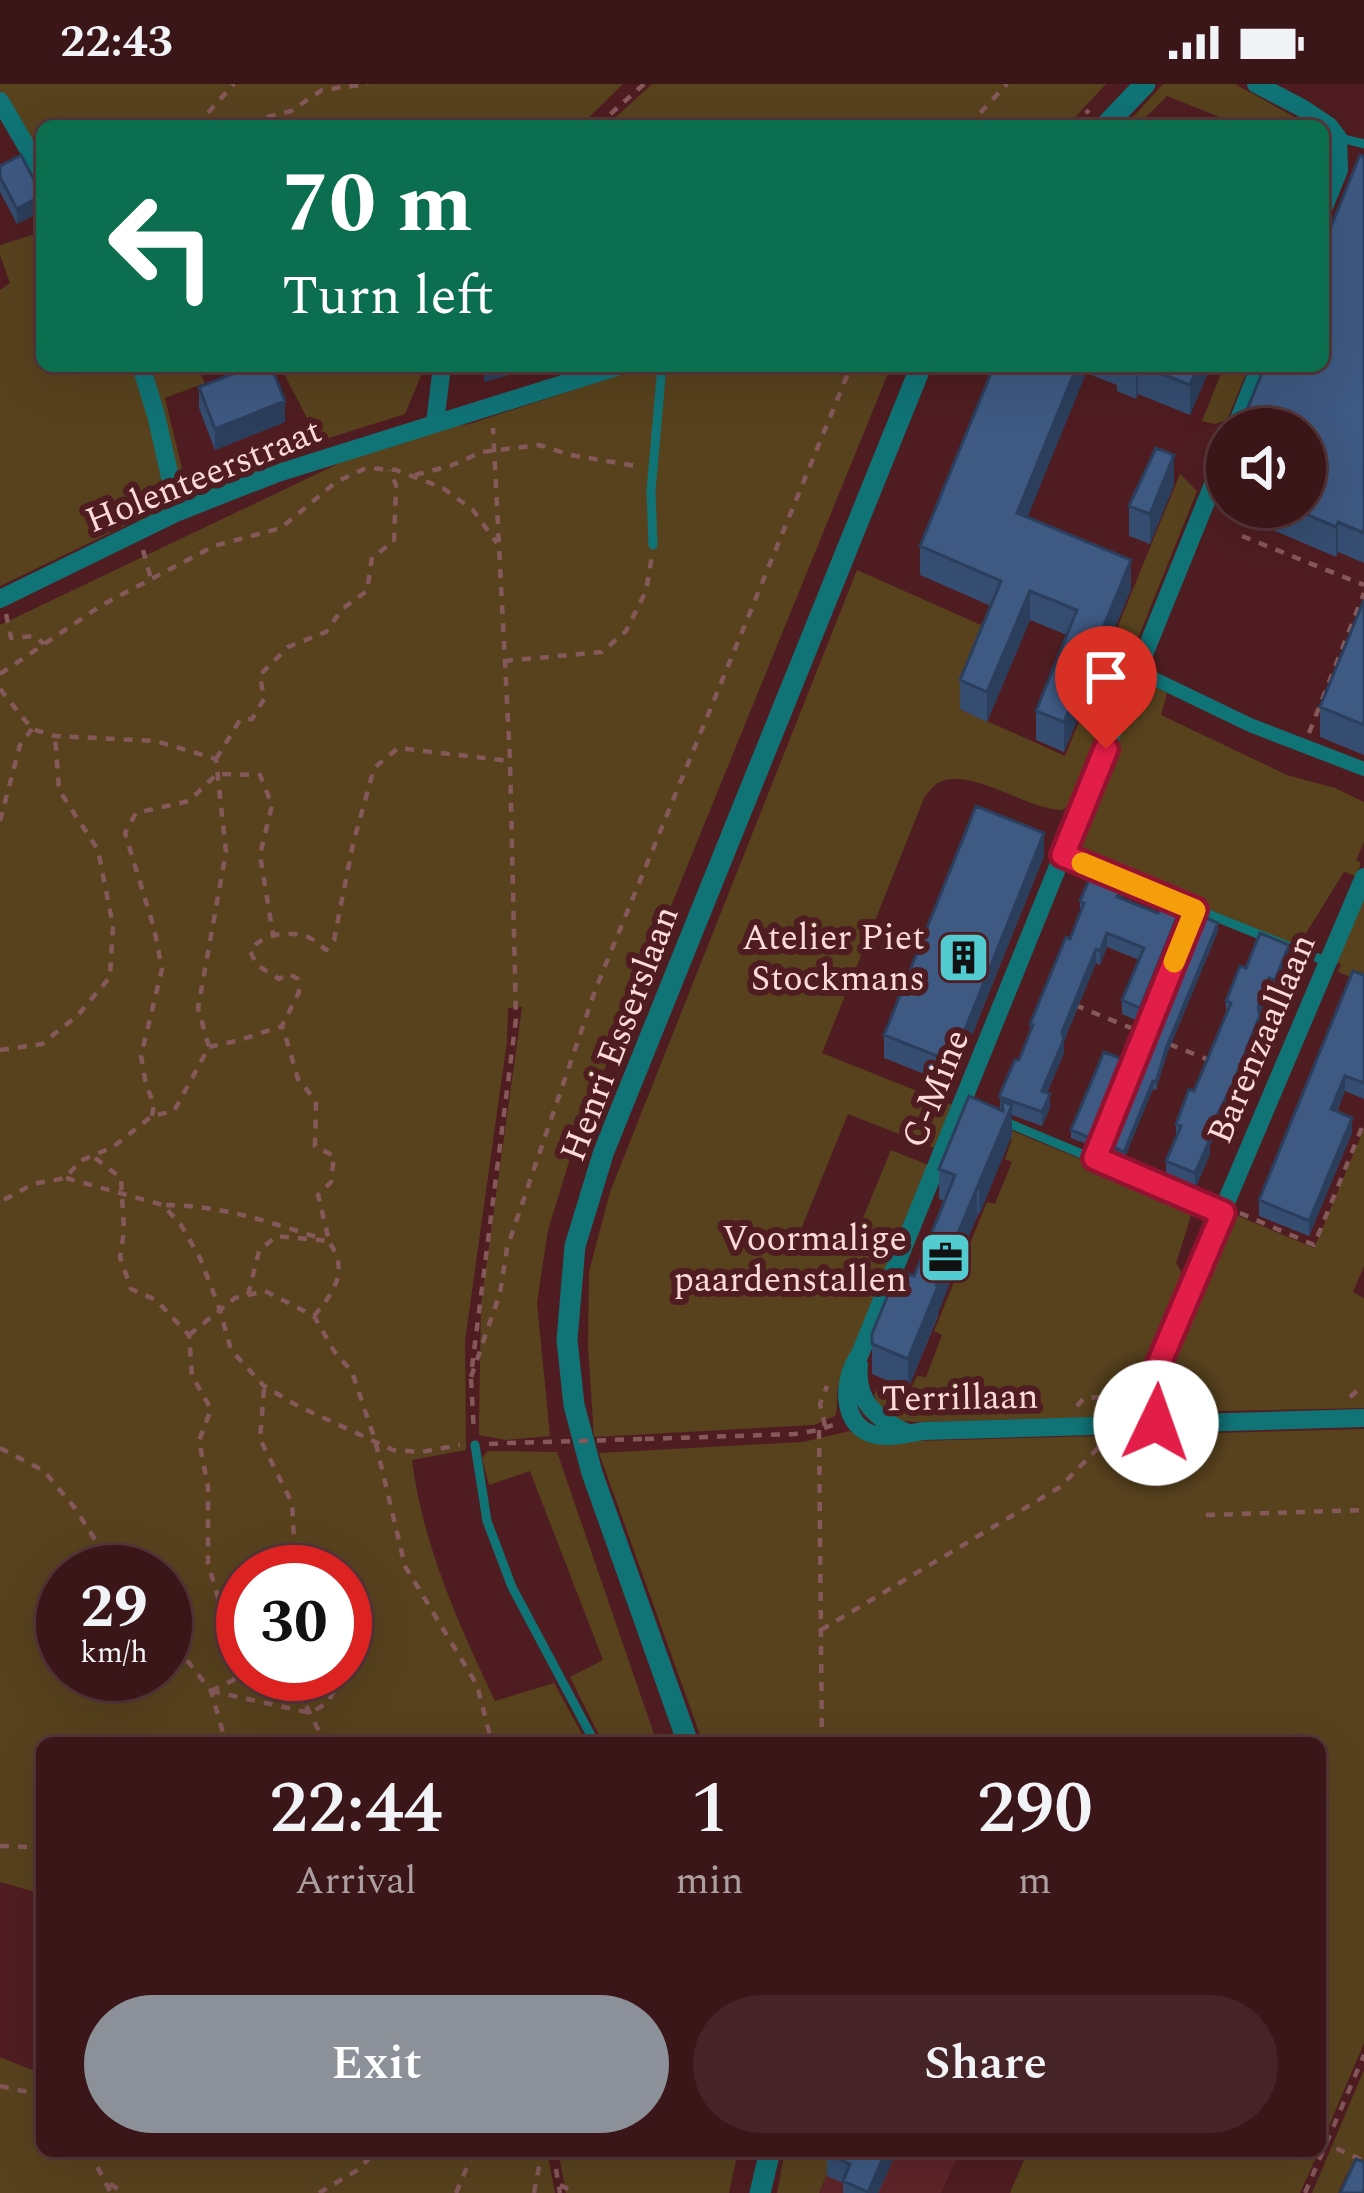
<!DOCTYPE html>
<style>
:root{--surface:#3b1619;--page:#462326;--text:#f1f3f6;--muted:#ac9fa2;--line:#543538;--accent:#8c9099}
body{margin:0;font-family:Spectral,serif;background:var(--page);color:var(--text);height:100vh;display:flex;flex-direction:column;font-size:45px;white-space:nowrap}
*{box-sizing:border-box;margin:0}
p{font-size:39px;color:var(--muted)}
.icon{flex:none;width:66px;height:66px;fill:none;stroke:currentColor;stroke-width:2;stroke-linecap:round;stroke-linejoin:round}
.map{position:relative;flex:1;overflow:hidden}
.side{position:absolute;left:36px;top:1653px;width:1290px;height:420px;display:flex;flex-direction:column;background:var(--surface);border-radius:18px;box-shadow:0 12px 48px #0002,0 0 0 3px var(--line)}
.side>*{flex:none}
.guide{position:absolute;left:36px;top:36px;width:1293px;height:252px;border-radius:18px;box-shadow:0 12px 48px #0002,0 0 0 3px var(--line);background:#0b6e4f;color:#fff;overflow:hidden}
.fabs{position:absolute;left:1206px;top:324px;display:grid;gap:24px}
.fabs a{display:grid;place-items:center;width:120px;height:120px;border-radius:50%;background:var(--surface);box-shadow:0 12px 48px #0002,0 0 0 3px var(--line);font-size:60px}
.speed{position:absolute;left:36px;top:1461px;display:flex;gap:24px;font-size:60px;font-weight:700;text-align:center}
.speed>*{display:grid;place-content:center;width:156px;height:156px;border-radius:50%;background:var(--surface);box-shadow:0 12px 48px #0002,0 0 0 3px var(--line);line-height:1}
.speed small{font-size:30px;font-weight:400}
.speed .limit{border:18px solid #d22;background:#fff;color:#111}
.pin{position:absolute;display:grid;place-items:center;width:102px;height:102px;color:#fff;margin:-123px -51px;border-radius:50% 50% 50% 0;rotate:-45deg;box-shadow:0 0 12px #0007}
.pin .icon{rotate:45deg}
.me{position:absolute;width:132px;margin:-66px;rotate:3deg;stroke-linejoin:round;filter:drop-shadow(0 0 9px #0008)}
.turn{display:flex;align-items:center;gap:42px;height:252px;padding:0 48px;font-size:54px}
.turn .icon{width:156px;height:156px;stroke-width:2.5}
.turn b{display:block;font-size:84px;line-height:102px}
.eta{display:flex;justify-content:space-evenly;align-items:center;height:204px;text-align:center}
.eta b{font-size:72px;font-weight:600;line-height:84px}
.action{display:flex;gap:24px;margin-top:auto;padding:24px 48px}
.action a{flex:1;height:138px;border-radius:72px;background:var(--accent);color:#fff;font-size:48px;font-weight:600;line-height:138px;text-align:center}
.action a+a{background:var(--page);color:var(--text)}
.status{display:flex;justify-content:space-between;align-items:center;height:84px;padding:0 60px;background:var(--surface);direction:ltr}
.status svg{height:33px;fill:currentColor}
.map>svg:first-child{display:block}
.built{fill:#5e252a}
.green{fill:#58421e;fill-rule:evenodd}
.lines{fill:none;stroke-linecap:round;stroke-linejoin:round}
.path{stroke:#85585a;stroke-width:4.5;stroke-dasharray:9 9;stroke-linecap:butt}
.service{stroke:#107376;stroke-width:9}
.pedestrian{stroke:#107376;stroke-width:14}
.minor{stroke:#107376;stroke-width:18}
.tertiary{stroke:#107376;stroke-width:21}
.path-bridge{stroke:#85585a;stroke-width:4.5;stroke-dasharray:9 9;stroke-linecap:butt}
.wall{fill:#354d70}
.shaded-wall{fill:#2b3e5b}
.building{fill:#3e5982;stroke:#2b3e5b;stroke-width:3}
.route-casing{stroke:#92132f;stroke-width:30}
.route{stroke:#e11d48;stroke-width:21}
.slow{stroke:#f59e0b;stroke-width:21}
.labels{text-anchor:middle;stroke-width:12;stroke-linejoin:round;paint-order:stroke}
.street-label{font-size:36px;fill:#fcdada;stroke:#4f1d21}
.poi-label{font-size:36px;fill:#fcdada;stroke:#4f1d21;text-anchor:end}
</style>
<div class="status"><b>22:43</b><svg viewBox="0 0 49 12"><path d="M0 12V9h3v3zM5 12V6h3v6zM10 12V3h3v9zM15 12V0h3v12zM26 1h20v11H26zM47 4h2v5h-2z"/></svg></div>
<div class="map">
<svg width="1364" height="2109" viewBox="0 0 1364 2109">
<rect width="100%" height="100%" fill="#4f1d21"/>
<path class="built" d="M 836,2067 L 960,2067 L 941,2109 L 819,2109 Z"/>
<path class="green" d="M 0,0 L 623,0 L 580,42 L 42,42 L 42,77 L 0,6 Z
M 652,0 L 1106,0 L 1067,42 L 606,42 Z
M 1163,0 L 1235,0 L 1298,35 L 1294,42 L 1242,42 L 1167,12 L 1137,42 L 1125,42 Z
M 42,148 L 42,282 L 136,282 L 167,409 L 163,422 L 146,437 L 137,436 L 0,502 L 0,206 L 10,199 L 0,171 L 0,161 Z
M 145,282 L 197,282 L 205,299 L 165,314 L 184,393 L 201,399 L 261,377 L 264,387 C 248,393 210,413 195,409 C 187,407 183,402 178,397 Z
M 280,282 L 425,282 L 405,330 L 319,357 Z
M 646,282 L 891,282 L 576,1055 L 548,1146 L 537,1219 L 550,1352 L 505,1356 L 479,1351 L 479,1342 L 481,1220 L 522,923 L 508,924 L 507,957 L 465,1257 L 466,1366 L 412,1376 C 423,1462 458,1539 495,1617 L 554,1599 L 587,1659 L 42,1659 L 42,1810 L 0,1798 L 0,541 L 367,366 L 407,352 L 473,339 ZM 63,1488 L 165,1488 L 165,1590 L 63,1590 ZM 243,1488 L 345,1488 L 345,1590 L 243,1590 Z
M 1224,282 L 1249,282 L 1227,336 L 1215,340 L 1202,337 Z
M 1180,390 L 1197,407 L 1072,719 L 1063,726 C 1027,726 968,681 938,699 C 935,700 926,711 924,714 L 822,969 L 952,1021 L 935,1064 L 848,1030 L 801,1145 L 850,1166 L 891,1066 L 928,1081 L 839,1300 C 835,1312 839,1321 835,1332 L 814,1341 L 594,1353 L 588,1263 L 589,1188 L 610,1108 L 857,486 L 990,545 L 960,625 L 1065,672 Z
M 1142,596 L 1167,609 L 1161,631 L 1287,691 L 1335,704 L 1364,718 L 1364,758 L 1356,776 L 1361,779 L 1356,792 L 1344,788 L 1298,862 L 1071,770 Z
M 1364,811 L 1364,898 L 1338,888 L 1341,881 L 1337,878 Z
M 986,1036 L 1194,1122 L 1176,1179 L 1186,1196 L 1135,1319 L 1118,1333 L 914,1338 L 897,1336 L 882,1329 L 874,1311 L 881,1298 L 909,1309 L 917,1292 L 926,1293 L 942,1251 L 934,1247 L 987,1118 L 995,1120 L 1012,1078 L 1005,1075 L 1012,1055 L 985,1044 Z
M 1364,1045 L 1364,1182 L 1353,1208 L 1364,1214 L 1364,1324 L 1170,1328 L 1160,1317 L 1158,1301 L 1228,1138 L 1232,1139 L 1236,1131 L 1314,1164 Z
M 1364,1345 L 1364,1959 L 1323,2056 L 1320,2054 L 1320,1659 L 703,1659 L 599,1369 L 803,1358 L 850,1347 L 880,1358 Z
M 488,1367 L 557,1368 L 657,1659 L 603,1659 L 570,1593 L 603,1576 L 530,1387 L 489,1401 L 482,1374 Z
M 0,1973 L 42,1990 L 42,2067 L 547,2067 L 555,2109 L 0,2109 Z
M 1364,1986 L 1364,2096 L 1347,2089 L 1338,2109 L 1312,2109 Z
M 558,2067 L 738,2067 L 729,2109 L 566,2109 Z
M 785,2067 L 836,2067 L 819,2109 L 777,2109 Z
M 1028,2067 L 1319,2067 L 1300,2109 L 1010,2109 Z"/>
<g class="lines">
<path class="path" d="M 196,42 L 234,0
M 232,42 L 291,27 L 322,6 L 368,0
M 597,42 L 644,0
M 968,42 L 1007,0
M 1073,42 L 1089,26
M 415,391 L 450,382 L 482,368 L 539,361 L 571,371 L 642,383
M 1242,452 L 1364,501
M 143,466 L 151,495
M 6,530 L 11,554 L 35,552 L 44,560
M 504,577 L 602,568 L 626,547 L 646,507 L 652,472
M 0,590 L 102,521 L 214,462 L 281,444 L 336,398 L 366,384 L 396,386 L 443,404 L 473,426 L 497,459
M 0,605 L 32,645 L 55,652 L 156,657 L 216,675 L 226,768 L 198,924 L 209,963 L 174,1027 L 152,1032 L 113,1063 L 80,1077 L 65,1094 L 33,1100 L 0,1118
M 1309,649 L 1364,509
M 216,675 L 240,636 L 252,635 L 264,615 L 260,591 L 288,563 L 326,548 L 342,525 L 367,507 L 372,473 L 394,458 L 396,401 L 390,386
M 0,737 L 20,661 L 32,645
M 1075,921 L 1131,944
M 1279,938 L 1302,882
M 1169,960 L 1209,976
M 209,963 L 240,956 L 282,942 L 299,908 L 297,894 L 288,890 L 279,895 L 257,881 L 250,867 C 261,850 288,846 308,853 C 315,856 320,861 326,866 L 334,856 L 353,760 L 374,684 L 398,664 L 510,677
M 0,966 L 42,960 L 78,931 L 110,893 L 113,842 L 98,766 L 59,706 L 55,652
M 152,1032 L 154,1020 L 146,1001 L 141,972 L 162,885 L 154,844 L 125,749 L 136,729 L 189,717 L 217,690 L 260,691 L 272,721 L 260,771 L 273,850
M 95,1074 L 121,1094 L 124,1147 L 120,1173 L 131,1205 L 156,1216 L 189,1251 L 192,1292 L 211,1325 L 199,1357 L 208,1403 L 208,1479 L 219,1517 L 243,1524
M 66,1094 L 163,1121 L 181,1141 L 200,1174 L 220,1226 L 231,1266 L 264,1302 L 298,1322 L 393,1366 L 421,1368 L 460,1361
M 166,1121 C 219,1121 270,1138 319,1154
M 1240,1129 L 1314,1161 L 1363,1041
M 248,1211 L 259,1167 L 276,1152 L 329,1157 L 318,1111 L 331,1098 L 334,1072 L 315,1062 L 316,1017 L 298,995 L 283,944
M 314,1232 C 333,1209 350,1187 329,1158
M 189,1251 L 235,1214 L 265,1207 L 314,1232 L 334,1267 L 352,1288 L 375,1356 L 405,1482 L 477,1601 L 492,1659
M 472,1283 L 516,935 L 510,677 L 493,344
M 471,1293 L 500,1209 L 507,1164 L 596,904 L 851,282
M 471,1295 L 474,1349
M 264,1305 L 260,1355 L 292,1419 L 294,1455 L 318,1488
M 1163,1310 L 1172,1311 L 1184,1321
M 1350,1313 L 1359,1305 L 1364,1305
M 1077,1322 L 1084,1314 L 1122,1312
M 825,1342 L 820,1320 L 827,1302
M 819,1346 L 822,1659
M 645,1355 L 795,1350 L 819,1346 L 836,1340
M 489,1360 L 507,1359
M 0,1364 L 44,1387 L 74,1423 L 116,1488
M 1206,1431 L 1364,1426
M 821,1546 L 1060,1403 L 1103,1359
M 165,1548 L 211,1607 L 226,1659
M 290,1590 L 325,1659
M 211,1607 L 311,1629 L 328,1618 L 343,1590
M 211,1607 L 245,1590
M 0,1762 L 30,1763 L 42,1769
M 0,2002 L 33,2009 L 42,2016
M 1320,2057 L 1364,2077
M 89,2067 L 111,2109
M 553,2067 L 560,2109
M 110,2100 L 125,2109
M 560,2101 L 576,2109
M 319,2109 L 359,2085 L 376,2067
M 456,2109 L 474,2067
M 534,2109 L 542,2067
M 1305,2109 L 1364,1971"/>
<path class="service" d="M 1340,54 L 1364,60
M 653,461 L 651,407 L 662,282
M 1063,771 L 1102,787
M 1118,794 L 1328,878
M 1001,1036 L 1223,1129
M 1095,1074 L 1195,826
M 475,1361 L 487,1437 L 512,1503 L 595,1659"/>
<path class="pedestrian" d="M 1138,587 L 1250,641 L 1364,685"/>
<path class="minor" d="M 1256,0 L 1302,24 L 1329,42 L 1338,54 L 1339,86 L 1323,125
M 0,17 L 42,89
M 141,282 L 156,331 L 178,428
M 435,339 L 442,282
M 1235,345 L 1260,282
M 1227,366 L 860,1270 C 839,1299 841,1352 886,1352 C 898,1353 912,1348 925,1347 L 1364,1334
M 0,515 L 178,428 L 275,390 L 620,282
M 859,1281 C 855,1317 877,1336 908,1349
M 1132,1340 L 1364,793"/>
<path class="tertiary" d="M 1105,42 L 1145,0
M 688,1659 L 592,1389 L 574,1321 L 567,1256 L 575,1162 L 604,1067 L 921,282
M 760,2109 L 770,2067"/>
<path class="path-bridge" d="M 507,1359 L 645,1355"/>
</g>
<path class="wall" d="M 1364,73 L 1364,479 L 1338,468 L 1336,473 L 1219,423 L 1219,393 L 1227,374 L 1227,423 L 1305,423 L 1323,282 Z
M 0,82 L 42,109 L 42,127 L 17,140 L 0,108 Z
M 221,282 L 271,282 L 285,338 L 215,366 L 199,324 L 199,303 L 225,292 Z
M 994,282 L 1207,282 L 1207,291 L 1190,331 L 1138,310 L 1136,315 L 1117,307 L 1117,301 L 1086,289 L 1027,433 L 1131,505 L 1064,668 L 1036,656 L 1036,627 L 1067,551 L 1030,536 L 987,638 L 960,625 L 960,596 L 991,522 L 920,491 L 920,462 Z
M 1174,401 L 1150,460 L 1129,452 L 1129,422 Z
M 1364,516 L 1364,671 L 1320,653 L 1320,623 Z
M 1044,772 L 952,1001 L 884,974 L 884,951 Z
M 1125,808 L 1122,815 L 1158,829 L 1183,832 L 1140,938 L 1122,930 L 1122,916 L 1139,876 L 1107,863 L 1100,881 L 1096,879 L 1064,957 L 1064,969 L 1047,1009 L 1050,1024 L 1042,1042 L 1012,1031 L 1012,1051 L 938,1224 L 938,1232 L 908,1305 L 872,1290 L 872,1250 L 914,1192 L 945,1117 L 939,1115 L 939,1085 L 1000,1025 L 1000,1010 L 1019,976 L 1030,948 L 1030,940 L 1070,855 L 1080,829 L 1080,817 Z
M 1218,847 L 1167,970 L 1156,1006 L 1153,1005 L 1124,1075 L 1107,1068 L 1107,1060 L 1157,943 L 1157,937 Z
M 1289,876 L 1275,911 L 1269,909 L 1260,934 L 1260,946 L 1232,1017 L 1210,1061 L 1210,1070 L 1195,1105 L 1166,1093 L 1166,1077 L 1176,1054 L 1176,1040 L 1194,1007 L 1226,930 L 1226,917 L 1246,884 Z
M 1364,891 L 1364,1015 L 1345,1007 L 1337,1028 L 1352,1049 L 1309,1152 L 1259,1132 L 1259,1116 Z
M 1122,983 L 1090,1061 L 1071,1054 L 1071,1046 Z
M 897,2067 L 878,2109 L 843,2109 L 843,2099 L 827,2092 L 827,2070 Z"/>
<path class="shaded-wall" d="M 42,111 L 42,127 L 17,140 L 17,125 Z
M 484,282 L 507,282 L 507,292 L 484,298 Z
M 1077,282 L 1086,282 L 1086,289 L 1017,459 L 1017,429 Z
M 1138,282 L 1138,310 L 1136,315 L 1136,286 Z
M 1198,282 L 1207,282 L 1207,291 L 1190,331 L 1190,301 Z
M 285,317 L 285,338 L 215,366 L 215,345 Z
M 1174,371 L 1174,401 L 1150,460 L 1150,430 Z
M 1338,438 L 1338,468 L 1336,473 L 1336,443 Z
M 1131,476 L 1131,505 L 1064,668 L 1064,638 Z
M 1030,507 L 1030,536 L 987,638 L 987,608 Z
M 1044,749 L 1044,772 L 952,1001 L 952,978 Z
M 1125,794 L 1125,808 L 1117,827 L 1117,813 Z
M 1183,818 L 1183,832 L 1140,938 L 1140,924 Z
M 1218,839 L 1218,847 L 1167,970 L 1156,1006 L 1156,998 L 1167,962 Z
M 1107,849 L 1107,863 L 1100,881 L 1100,867 Z
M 1289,861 L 1289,876 L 1275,911 L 1275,896 Z
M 1096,865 L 1096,879 L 1064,957 L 1064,969 L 1042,1021 L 1042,1007 L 1062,948 Z
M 1269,894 L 1269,909 L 1260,934 L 1260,946 L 1232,1017 L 1210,1061 L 1210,1070 L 1195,1105 L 1195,1089 L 1206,1053 Z
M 1122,975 L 1122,983 L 1090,1061 L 1090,1054 Z
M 1345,992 L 1345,1007 L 1331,1040 L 1331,1025 Z
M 1153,997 L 1153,1005 L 1124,1075 L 1124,1068 Z
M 1050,1010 L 1050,1024 L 1042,1042 L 1042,1028 Z
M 1012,1021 L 1012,1051 L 979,1132 L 979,1102 Z
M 1352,1034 L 1352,1049 L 1309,1152 L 1309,1137 Z
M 977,1101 L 977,1131 L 908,1305 L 908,1275 L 936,1201 Z
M 886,2067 L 897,2067 L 878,2109 L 868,2109 Z"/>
<path class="building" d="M 21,71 L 42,111 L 17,125 L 0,93 L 0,82 Z
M 1360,71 L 1364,73 L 1364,449 L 1338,438 L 1336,443 L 1290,423 L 1305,423 L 1305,345 L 1239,345 L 1265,282 L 1323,282 L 1323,162 Z
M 230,282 L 271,282 L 285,317 L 215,345 L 199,303 L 233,290 Z
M 994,282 L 1077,282 L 1017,429 L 1131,476 L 1064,638 L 1036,627 L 1077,526 L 1030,507 L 987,608 L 960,596 L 1001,497 L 920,462 Z
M 1141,282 L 1198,282 L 1190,301 Z
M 1156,364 L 1174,371 L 1150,430 L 1129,422 Z
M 1227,374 L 1227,397 L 1219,393 Z
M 1364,516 L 1364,641 L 1320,623 Z
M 976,722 L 1044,749 L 952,978 L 884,951 Z
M 1095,782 L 1125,794 L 1117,813 L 1158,829 L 1166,811 L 1183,818 L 1140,924 L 1122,916 L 1144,864 L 1107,849 L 1100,867 L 1096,865 L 1062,948 L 1064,955 L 1042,1007 L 1050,1010 L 1042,1028 L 1000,1013 L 1000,1010 L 1015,976 L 1019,976 L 1033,941 L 1030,940 L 1066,853 L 1070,855 L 1084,819 L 1080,817 Z
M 1199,831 L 1218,839 L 1167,962 L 1156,998 L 1153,997 L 1124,1068 L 1107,1060 L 1159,938 L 1157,937 Z
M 1260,849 L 1289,861 L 1275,896 L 1269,894 L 1258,924 L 1260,931 L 1232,1002 L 1206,1053 L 1210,1055 L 1195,1089 L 1166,1077 L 1181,1042 L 1176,1040 L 1189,1005 L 1194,1007 L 1231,919 L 1226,917 L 1240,882 L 1246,884 Z
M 1353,887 L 1364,891 L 1364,999 L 1345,992 L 1331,1025 L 1352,1034 L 1309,1137 L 1259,1116 Z
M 1104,968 L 1122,975 L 1090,1054 L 1071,1046 Z
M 969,1012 L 1003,1027 L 1002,1017 L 1012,1021 L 936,1201 L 938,1202 L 908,1275 L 872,1260 L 872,1250 L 898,1186 L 914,1192 L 955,1091 L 939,1085 Z
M 828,2067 L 886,2067 L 868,2108 L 843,2097 L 850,2080 L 827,2070 Z
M 1356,2075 L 1364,2078 L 1364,2109 L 1340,2109 Z"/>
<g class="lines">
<defs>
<path id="route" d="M 1106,665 L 1063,771 L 1195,826 L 1095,1074 L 1223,1129 L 1152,1296 L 1156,1339"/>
</defs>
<use href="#route" class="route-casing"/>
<use href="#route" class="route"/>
<path class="slow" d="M 1082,779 L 1195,826 L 1174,878"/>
</g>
<defs>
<symbol id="building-square" viewBox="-11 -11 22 22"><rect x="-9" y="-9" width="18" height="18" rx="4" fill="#52ccd1" stroke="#4f1d21"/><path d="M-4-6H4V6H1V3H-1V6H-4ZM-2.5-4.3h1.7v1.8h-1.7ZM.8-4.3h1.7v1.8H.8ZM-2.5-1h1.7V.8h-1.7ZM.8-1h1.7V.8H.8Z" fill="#111"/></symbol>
<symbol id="office-square" viewBox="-11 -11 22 22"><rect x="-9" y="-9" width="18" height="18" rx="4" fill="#52ccd1" stroke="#4f1d21"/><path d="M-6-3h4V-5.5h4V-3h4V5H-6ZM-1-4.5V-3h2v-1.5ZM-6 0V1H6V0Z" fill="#111"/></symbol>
</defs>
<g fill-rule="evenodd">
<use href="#building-square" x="934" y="844" width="59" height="59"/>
<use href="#office-square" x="916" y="1144" width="59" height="59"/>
</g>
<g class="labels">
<g class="street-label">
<text transform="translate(203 390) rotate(-22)" y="13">Holenteerstraat</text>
<text transform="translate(618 949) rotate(-69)" y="13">Henri Esserslaan</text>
<text transform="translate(1260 954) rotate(-67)" y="13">Barenzaallaan</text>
<text transform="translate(934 1004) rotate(-68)" y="13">C-Mine</text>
<text transform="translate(960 1312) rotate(-1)" y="13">Terrillaan</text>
</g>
<g class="poi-label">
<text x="925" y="865">Atelier Piet<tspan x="925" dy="41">Stockmans</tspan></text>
<text x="907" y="1166">Voormalige<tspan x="907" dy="41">paardenstallen</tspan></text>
</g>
</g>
</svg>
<div class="fabs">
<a><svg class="icon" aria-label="sound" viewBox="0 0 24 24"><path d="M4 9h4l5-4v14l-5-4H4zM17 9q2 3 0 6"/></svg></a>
</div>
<div class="speed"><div>29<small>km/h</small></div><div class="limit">30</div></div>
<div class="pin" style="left:1106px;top:665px;background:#d93025"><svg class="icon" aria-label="arrive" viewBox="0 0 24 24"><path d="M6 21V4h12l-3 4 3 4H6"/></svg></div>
<svg class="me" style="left:1156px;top:1339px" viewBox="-20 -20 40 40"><circle r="19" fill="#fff"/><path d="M0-13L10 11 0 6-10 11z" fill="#e11d48"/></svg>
<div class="guide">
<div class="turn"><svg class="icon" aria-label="left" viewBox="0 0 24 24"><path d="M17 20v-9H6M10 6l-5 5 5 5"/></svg><div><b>70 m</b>Turn left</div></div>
</div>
<section class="side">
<div class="eta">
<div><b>22:44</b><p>Arrival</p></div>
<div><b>1</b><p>min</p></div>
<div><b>290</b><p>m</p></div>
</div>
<div class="action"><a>Exit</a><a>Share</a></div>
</section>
</div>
